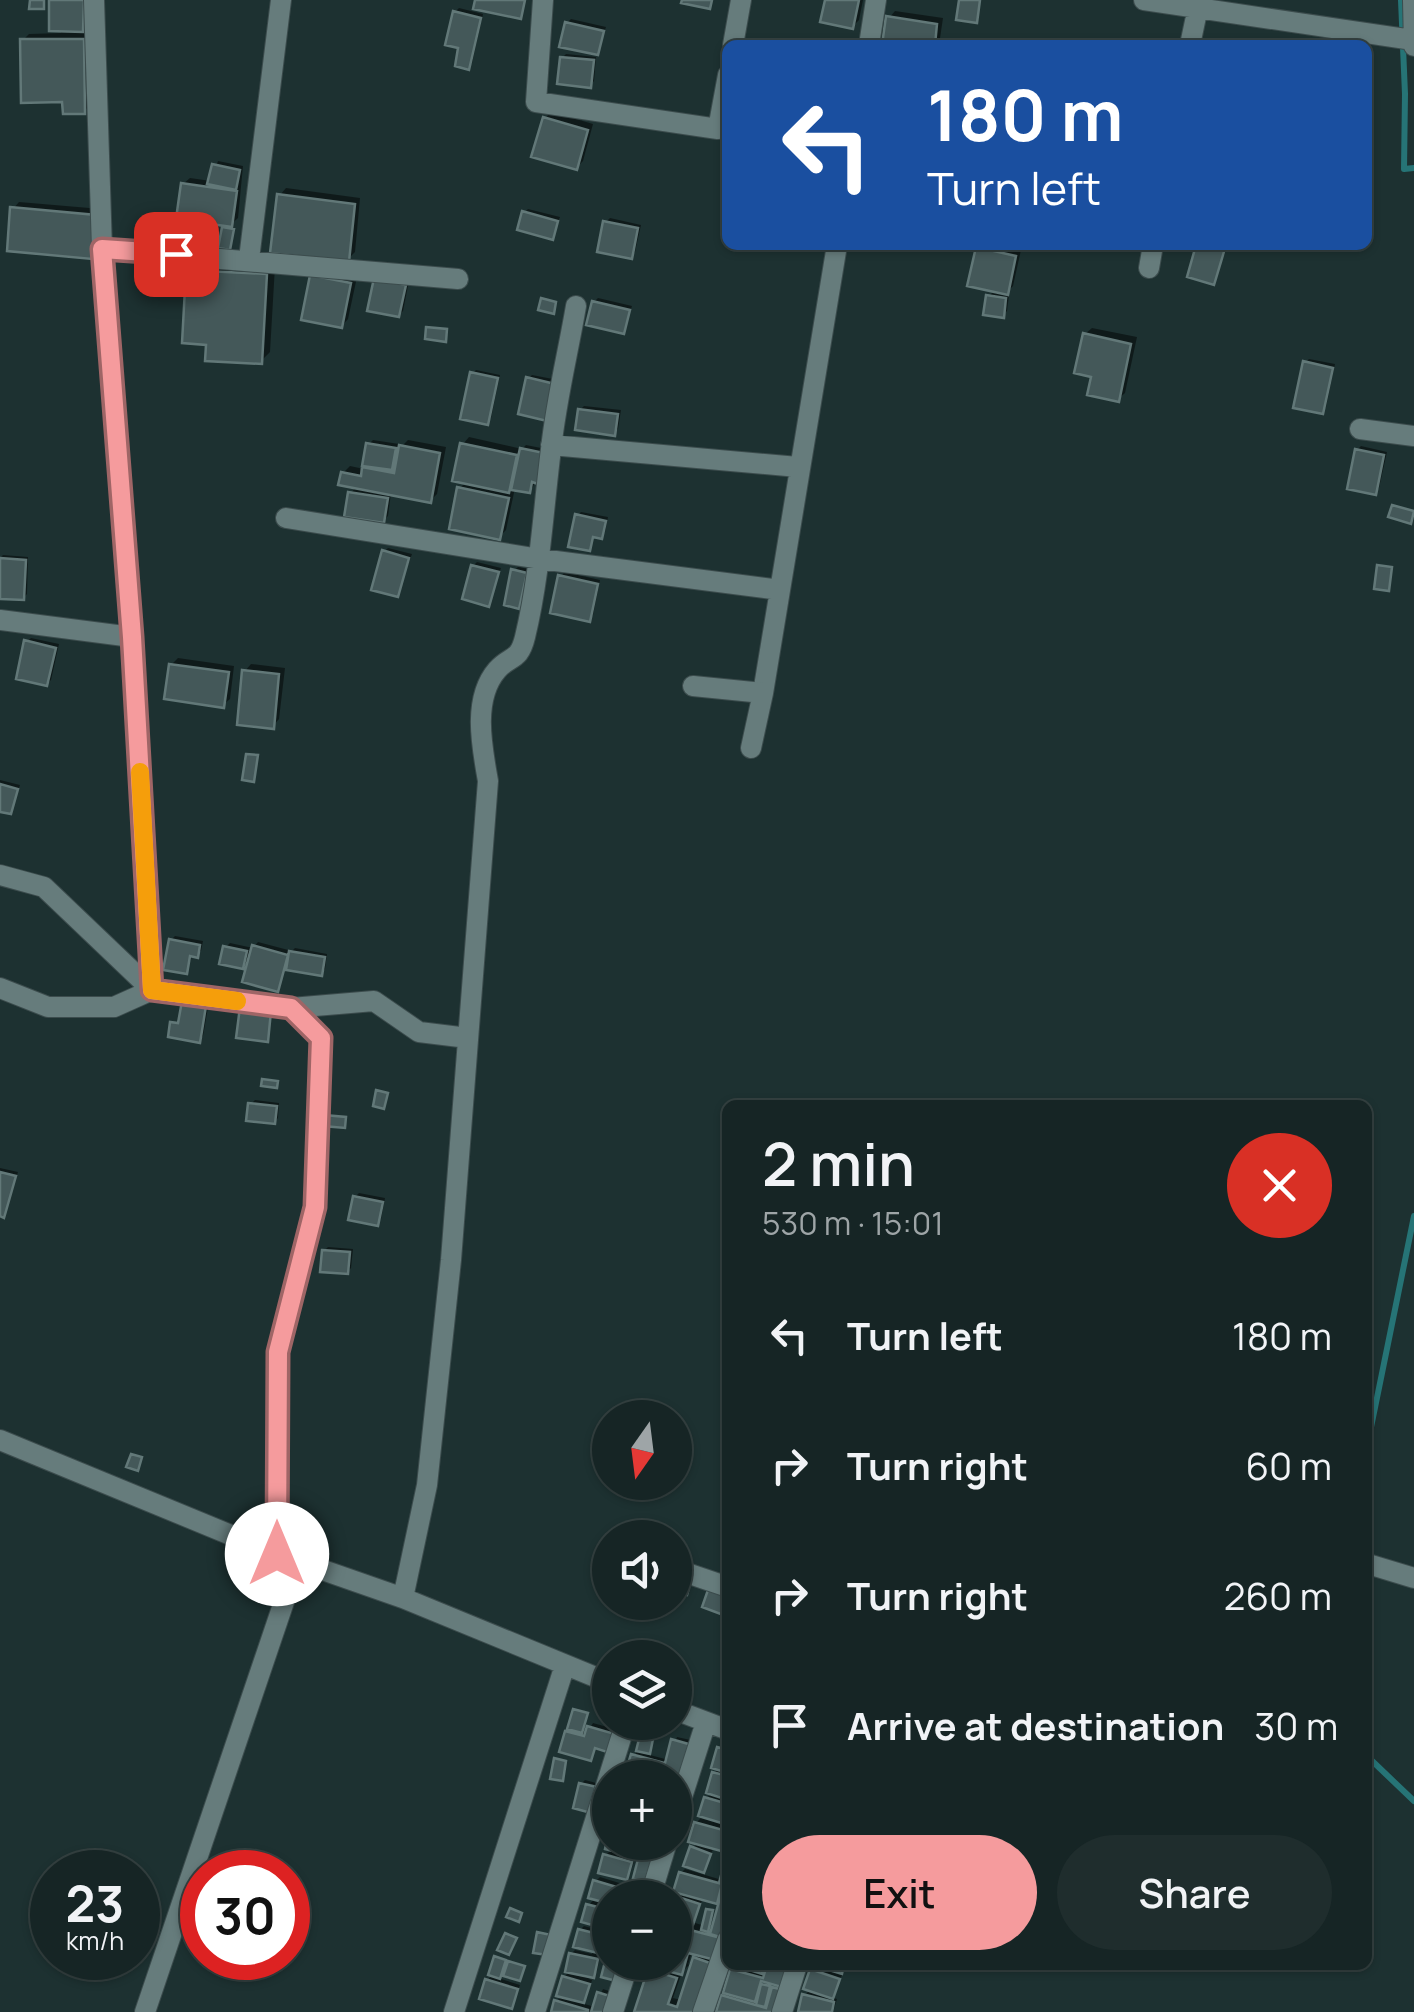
<!DOCTYPE html>
<meta charset="utf-8">
<style>
:root{--surface:#162525;--page:#1f2d2d;--text:#f1f3f6;--muted:#9ea5a7;--line:#354242;--accent:#f59b9d}
body{margin:0;font-family:Manrope,sans-serif;background:var(--page);color:var(--text);height:100vh;display:flex;flex-direction:column;font-size:38px;white-space:nowrap}
*{box-sizing:border-box;margin:0}
p{font-size:32px;color:var(--muted)}
.icon{flex:none;width:55px;height:55px;fill:none;stroke:currentColor;stroke-width:2;stroke-linecap:round;stroke-linejoin:round}
.map{position:relative;flex:1;overflow:hidden}
.details{position:absolute;left:722px;top:1100px;width:650px;height:870px;display:flex;flex-direction:column;background:var(--surface);border-radius:15px;box-shadow:0 2px 8px #0004,0 0 0 2px var(--line)}
.details>*{flex:none}
.guide{position:absolute;left:722px;top:40px;width:650px;height:210px;border-radius:15px;box-shadow:0 2px 8px #0004,0 0 0 2px var(--line);background:#1a4fa0;color:#fff;overflow:hidden}
.needle{width:65px;rotate:194deg}
.controls{position:absolute;left:592px;top:1400px;display:grid;gap:20px}
.controls a{display:grid;place-items:center;width:100px;height:100px;border-radius:50%;background:var(--surface);box-shadow:0 2px 8px #0004,0 0 0 2px var(--line);font-size:50px}
.speed{position:absolute;left:30px;top:1850px;display:flex;gap:20px;font-size:50px;font-weight:700;text-align:center}
.speed>*{display:grid;place-content:center;width:130px;height:130px;border-radius:50%;background:var(--surface);box-shadow:0 2px 8px #0004,0 0 0 2px var(--line);line-height:1}
.speed small{font-size:25px;font-weight:400}
.speed .limit{border:15px solid #d22;background:#fff;color:#111}
.pin{position:absolute;display:grid;place-items:center;width:85px;height:85px;color:#fff;margin:-42px;border-radius:20px;box-shadow:0 5px 15px #0006}
.me{position:absolute;width:110px;margin:-55px;rotate:0deg;stroke-linejoin:round;filter:drop-shadow(0 0 8px #0008)}
.turn{display:flex;align-items:center;gap:35px;height:210px;padding:0 40px;font-size:45px}
.turn .icon{width:130px;height:130px;stroke-width:2.5}
.turn b{display:block;font-size:70px;line-height:85px}
.round{display:grid;place-items:center;flex:none;width:105px;height:105px;border-radius:52px;background:var(--page)}
.summary{display:flex;align-items:center;justify-content:space-between;height:170px;padding:0 40px}
h1{font-size:60px;font-weight:600;line-height:75px}
.button{display:flex;gap:20px;margin-top:auto;padding:20px 40px}
.button a{flex:1;height:115px;border-radius:60px;background:var(--accent);color:#111;font-size:40px;font-weight:600;line-height:115px;text-align:center}
.button a+a{background:var(--page);color:var(--text)}
ul{padding:0;list-style:none}
li{display:flex;align-items:center;gap:30px;height:130px;padding:0 40px}
li div{flex:1}
li b{display:block;font-size:38px}
li em{font-style:normal}
.map>svg:first-child{display:block}
.shadow{fill:#0007;fill-rule:evenodd}
.lines{fill:none;stroke-linecap:round;stroke-linejoin:round}
.stream{stroke:#267476;stroke-width:6}
.building{fill:#445859;stroke:#627878;stroke-width:2.5}
.street-casing{stroke:#3c4c4d;stroke-width:22}
.street{stroke:#667c7c;stroke-width:20}
.route-casing{stroke:#9f6566;stroke-width:25}
.route{stroke:#f59b9d;stroke-width:18}
.slow{stroke:#f59e0b;stroke-width:18}
</style>
<div class="map">
<svg width="1414" height="2012" viewBox="0 0 1414 2012">
<rect width="100%" height="100%" fill="#1d3131"/>
<path class="shadow" d="M 52,0 L 87,0 L 86,26 L 79,33 L 90,33 L 91,104 L 84,111 L 65,100 L 23,40 L 29,34 L 61,33 Z
M 827,0 L 863,0 L 859,20 L 852,27 Z
M 459,8 L 483,14 L 472,63 L 468,67 L 455,12 Z
M 895,11 L 943,18 L 939,45 L 885,45 L 889,18 Z
M 571,19 L 606,27 L 597,53 L 567,23 Z
M 566,54 L 596,57 L 594,81 L 590,85 L 562,58 Z
M 552,112 L 593,124 L 583,161 L 576,168 L 545,118 Z
M 218,161 L 243,166 L 238,218 L 228,227 L 234,228 L 231,246 L 224,228 L 228,224 L 183,184 L 190,178 L 211,181 Z
M 286,188 L 360,198 L 355,252 L 348,259 L 280,195 Z
M 19,202 L 101,209 L 98,249 L 91,256 L 13,209 Z
M 528,209 L 560,217 L 552,237 L 524,213 Z
M 610,218 L 641,225 L 635,252 L 631,256 L 606,222 Z
M 981,245 L 1021,250 L 1013,286 L 1005,294 L 1009,295 L 1007,311 L 1003,315 L 988,297 L 995,290 L 978,249 Z
M 1199,245 L 1228,245 L 1214,282 Z
M 198,261 L 275,266 L 270,352 L 261,361 L 208,342 L 189,271 Z
M 319,269 L 357,277 L 348,319 L 342,326 Z
M 376,279 L 409,281 L 403,311 L 399,315 Z
M 598,298 L 632,306 L 623,331 L 594,302 Z
M 1092,328 L 1137,337 L 1125,393 L 1118,399 L 1094,375 L 1085,334 Z
M 1309,359 L 1335,364 L 1326,407 L 1322,411 L 1305,363 Z
M 476,370 L 500,375 L 491,418 L 487,422 L 472,374 Z
M 532,375 L 558,380 L 546,418 L 528,379 Z
M 584,406 L 621,410 L 618,429 L 614,433 L 580,410 Z
M 469,437 L 522,449 L 526,445 L 546,449 L 533,487 L 529,491 L 515,488 L 506,530 L 499,537 L 460,488 L 467,481 L 463,444 Z
M 373,440 L 399,444 L 398,450 L 408,440 L 446,447 L 437,494 L 430,501 L 391,493 L 388,516 L 384,520 L 350,494 L 357,486 L 343,473 L 350,466 L 364,469 L 369,464 L 369,444 Z
M 1361,446 L 1387,452 L 1379,488 L 1375,492 L 1357,450 Z
M 581,512 L 608,517 L 605,532 L 601,536 L 595,535 L 589,549 L 577,516 Z
M 388,548 L 412,554 L 397,595 L 384,552 Z
M 3,555 L 28,557 L 27,594 L 23,598 L 0,597 L 0,558 Z
M 477,562 L 501,568 L 488,604 L 473,566 Z
M 518,567 L 529,569 L 522,602 L 518,606 L 514,571 Z
M 565,572 L 600,580 L 593,615 L 589,619 L 561,576 Z
M 31,638 L 59,644 L 51,680 L 47,684 L 27,642 Z
M 178,658 L 234,666 L 230,699 L 223,705 L 171,665 Z
M 251,664 L 285,668 L 279,719 L 273,726 L 245,671 Z
M 0,780 L 20,785 L 11,812 L 0,809 Z
M 175,936 L 203,941 L 201,951 L 193,954 L 186,972 L 171,940 Z
M 258,942 L 292,951 L 295,948 L 327,954 L 325,969 L 321,973 L 286,967 L 278,989 L 251,958 L 242,967 L 226,947 L 230,943 L 253,948 Z
M 209,1002 L 203,1036 L 199,1040 L 173,1024 Z
M 255,1100 L 279,1103 L 278,1118 L 274,1122 L 251,1104 Z
M 0,1168 L 18,1172 L 4,1215 L 0,1214 Z
M 359,1193 L 385,1198 L 381,1219 L 377,1223 L 355,1197 Z
M 328,1247 L 353,1249 L 351,1268 L 347,1272 L 324,1251 Z
M 576,1709 L 587,1712 L 582,1731 L 587,1733 L 593,1723 L 618,1730 L 597,1746 L 590,1758 L 567,1732 L 572,1727 Z
M 645,1731 L 654,1733 L 646,1754 L 669,1760 L 677,1737 L 695,1741 L 664,1769 L 660,1778 L 648,1778 L 628,1772 Z
M 723,1744 L 728,1745 L 728,1834 L 720,1848 L 714,1847 L 703,1871 L 693,1848 L 698,1842 L 696,1823 L 704,1815 L 706,1799 L 712,1793 L 714,1773 L 719,1768 L 719,1748 Z
M 585,1780 L 600,1784 L 595,1806 L 581,1784 Z
M 610,1838 L 610,1842 L 641,1842 L 632,1858 L 635,1858 L 630,1874 L 626,1878 L 605,1856 L 612,1849 L 608,1847 Z
M 728,1861 L 728,1927 L 700,2012 L 637,2012 L 650,1970 L 656,1965 L 675,1962 L 674,1898 L 680,1891 L 681,1873 L 685,1869 L 722,1880 ZM 703,1898 L 721,1903 L 714,1928 L 709,1927 L 713,1909 L 708,1910 L 705,1926 L 692,1922 ZM 692,1951 L 700,1954 L 688,1965 ZM 695,1959 L 681,2000 L 673,1998 L 682,1972 Z
M 600,1877 L 629,1886 L 628,1890 L 647,1898 L 610,1898 L 610,1926 L 589,1905 L 596,1897 L 596,1881 Z
M 584,1926 L 610,1933 L 610,1962 L 604,1975 L 609,1954 L 601,1951 L 597,1971 L 589,1979 L 592,1980 L 587,1997 L 581,2003 L 595,2007 L 603,1989 L 615,1993 L 609,2012 L 553,2012 L 556,2002 L 563,1995 L 564,1977 L 571,1970 L 571,1954 L 575,1950 L 592,1954 L 593,1950 L 580,1930 Z
M 497,1957 L 524,1965 L 519,1978 L 502,1973 L 498,1978 L 520,1985 L 511,2006 L 487,1981 L 493,1974 Z
M 735,1965 L 768,1965 L 759,1974 L 766,1976 L 770,1965 L 794,1965 L 780,2012 L 719,2012 ZM 761,1981 L 783,1986 L 770,2005 L 766,2004 Z
M 817,1965 L 845,1965 L 838,1974 L 842,1975 L 831,1997 L 837,1999 L 833,2012 L 800,2012 L 805,1995 L 811,1989 L 812,1970 Z"/>
<g class="lines">
<path class="stream" d="M 1401,0 L 1405,94 L 1404,169 L 1414,168
M 1368,1442 L 1414,1216
M 1368,1757 L 1414,1801"/>
</g>
<path class="building" d="M 30,0 L 44,0 L 44,9 L 29,9 Z
M 49,0 L 84,0 L 83,32 L 49,31 Z
M 475,0 L 525,0 L 521,19 L 473,9 Z
M 682,0 L 712,0 L 710,9 L 681,3 Z
M 825,0 L 859,0 L 853,29 L 820,22 Z
M 959,0 L 980,0 L 977,23 L 956,20 Z
M 453,11 L 481,18 L 469,70 L 455,66 L 458,48 L 445,45 Z
M 886,16 L 937,24 L 935,45 L 882,45 Z
M 565,22 L 604,31 L 598,55 L 559,47 Z
M 20,39 L 84,39 L 85,114 L 63,114 L 62,102 L 21,103 Z
M 560,57 L 594,60 L 591,88 L 557,84 Z
M 543,117 L 588,130 L 577,170 L 531,157 Z
M 212,164 L 240,170 L 236,190 L 207,184 Z
M 181,183 L 237,191 L 232,227 L 176,219 Z
M 277,194 L 355,204 L 349,262 L 270,253 Z
M 10,207 L 96,215 L 92,259 L 7,251 Z
M 522,211 L 558,221 L 553,240 L 517,230 Z
M 603,221 L 638,228 L 632,259 L 597,252 Z
M 222,227 L 234,229 L 230,250 L 218,248 Z
M 1196,245 L 1226,245 L 1214,285 L 1187,277 Z
M 976,247 L 1016,256 L 1008,295 L 967,286 Z
M 186,270 L 267,274 L 262,364 L 205,361 L 206,345 L 182,343 Z
M 310,275 L 351,283 L 342,328 L 301,320 Z
M 374,278 L 406,285 L 399,317 L 367,311 Z
M 986,295 L 1006,298 L 1004,318 L 983,315 Z
M 541,298 L 556,302 L 554,314 L 538,310 Z
M 592,301 L 630,310 L 624,334 L 586,325 Z
M 426,327 L 447,329 L 446,342 L 425,339 Z
M 1083,333 L 1131,344 L 1119,402 L 1087,395 L 1091,377 L 1074,373 Z
M 1303,361 L 1333,368 L 1323,414 L 1293,408 Z
M 470,372 L 498,378 L 488,425 L 460,419 Z
M 526,377 L 555,384 L 547,421 L 518,414 Z
M 578,409 L 618,414 L 615,436 L 575,430 Z
M 366,443 L 396,448 L 392,470 L 362,466 Z
M 460,443 L 517,455 L 509,493 L 452,481 Z
M 399,445 L 440,453 L 431,503 L 338,485 L 341,472 L 361,476 L 362,467 L 394,473 Z
M 520,448 L 544,453 L 538,484 L 532,482 L 530,493 L 511,490 Z
M 1355,449 L 1384,455 L 1376,495 L 1347,489 Z
M 457,487 L 509,498 L 500,540 L 449,529 Z
M 348,492 L 388,498 L 384,523 L 344,517 Z
M 1392,505 L 1414,511 L 1411,524 L 1388,517 Z
M 575,514 L 606,521 L 602,539 L 593,537 L 590,551 L 568,547 Z
M 382,550 L 409,558 L 398,597 L 371,590 Z
M 0,558 L 26,560 L 24,600 L 0,599 Z
M 471,565 L 499,572 L 489,607 L 462,599 Z
M 1377,565 L 1392,567 L 1389,591 L 1374,589 Z
M 511,569 L 527,573 L 519,609 L 504,605 Z
M 558,575 L 598,584 L 590,622 L 550,613 Z
M 24,640 L 56,648 L 47,686 L 16,679 Z
M 169,664 L 229,672 L 224,708 L 164,699 Z
M 242,670 L 279,674 L 274,729 L 237,725 Z
M 246,754 L 258,755 L 254,782 L 242,780 Z
M 0,784 L 18,789 L 11,814 L 0,812 Z
M 169,939 L 200,945 L 198,958 L 190,956 L 187,974 L 163,970 Z
M 252,945 L 288,955 L 278,992 L 242,982 Z
M 223,946 L 247,951 L 243,969 L 219,964 Z
M 289,951 L 325,957 L 322,976 L 286,970 Z
M 182,1001 L 206,1006 L 200,1043 L 168,1037 L 170,1022 L 178,1023 Z
M 240,1007 L 271,1011 L 268,1042 L 236,1038 Z
M 262,1079 L 278,1081 L 277,1088 L 261,1086 Z
M 376,1090 L 388,1093 L 384,1109 L 373,1106 Z
M 248,1103 L 277,1106 L 275,1124 L 246,1121 Z
M 324,1115 L 346,1117 L 345,1128 L 323,1126 Z
M 0,1172 L 16,1176 L 4,1218 L 0,1216 Z
M 353,1196 L 383,1202 L 378,1226 L 348,1220 Z
M 322,1250 L 350,1252 L 348,1274 L 320,1272 Z
M 131,1454 L 142,1457 L 138,1471 L 126,1467 Z
M 675,1575 L 691,1580 L 687,1595 L 675,1592 Z
M 709,1587 L 728,1593 L 726,1616 L 702,1607 Z
M 573,1709 L 588,1713 L 582,1733 L 567,1729 Z
M 587,1726 L 615,1734 L 610,1753 L 595,1748 L 591,1761 L 559,1752 L 565,1731 L 584,1736 Z
M 641,1731 L 654,1734 L 650,1754 L 636,1751 Z
M 671,1739 L 692,1745 L 685,1776 L 663,1771 Z
M 717,1747 L 728,1750 L 728,1773 L 711,1768 Z
M 631,1754 L 664,1763 L 660,1778 L 625,1774 Z
M 554,1758 L 566,1761 L 563,1781 L 550,1779 Z
M 712,1772 L 728,1776 L 728,1800 L 706,1793 Z
M 579,1783 L 597,1787 L 591,1813 L 573,1808 Z
M 704,1797 L 728,1804 L 728,1825 L 698,1816 Z
M 694,1822 L 727,1831 L 721,1851 L 688,1842 Z
M 609,1830 L 610,1842 L 640,1842 L 636,1857 L 605,1849 Z
M 642,1844 L 661,1849 L 652,1883 L 633,1878 Z
M 690,1846 L 711,1854 L 704,1873 L 683,1866 Z
M 603,1854 L 632,1862 L 627,1880 L 598,1873 Z
M 725,1860 L 728,1861 L 728,1886 L 719,1883 Z
M 679,1872 L 722,1884 L 717,1904 L 673,1892 Z
M 593,1880 L 627,1890 L 624,1898 L 610,1898 L 610,1904 L 588,1898 Z
M 723,1887 L 728,1888 L 728,1922 L 723,1938 L 710,1934 Z
M 672,1895 L 700,1904 L 693,1925 L 675,1919 Z
M 586,1904 L 610,1910 L 610,1930 L 581,1922 Z
M 510,1908 L 522,1913 L 519,1922 L 506,1917 Z
M 706,1909 L 713,1910 L 708,1932 L 701,1930 Z
M 675,1926 L 721,1938 L 715,1960 L 688,1953 L 682,1975 L 649,1966 L 650,1962 L 675,1962 Z
M 578,1929 L 610,1937 L 606,1955 L 573,1947 Z
M 537,1932 L 551,1935 L 548,1955 L 533,1953 Z
M 505,1933 L 517,1938 L 509,1955 L 497,1950 Z
M 610,1942 L 610,1962 L 625,1962 L 620,1982 L 601,1977 Z
M 569,1953 L 598,1959 L 594,1978 L 565,1972 Z
M 494,1956 L 506,1960 L 500,1979 L 488,1975 Z
M 693,1957 L 713,1964 L 697,2012 L 634,2012 L 648,1969 L 677,1978 L 668,2004 L 677,2007 Z
M 508,1961 L 525,1966 L 520,1981 L 503,1976 Z
M 733,1965 L 764,1965 L 762,1974 Z
M 767,1965 L 790,1965 L 785,1988 L 761,1981 L 755,2002 L 723,1993 L 730,1969 L 763,1978 Z
M 812,1965 L 844,1965 L 842,1974 Z
M 810,1969 L 840,1979 L 833,1999 L 803,1989 Z
M 562,1976 L 590,1984 L 584,2003 L 556,1996 Z
M 485,1979 L 518,1989 L 512,2009 L 479,1999 Z
M 761,1984 L 770,1986 L 765,2007 L 756,2005 Z
M 772,1987 L 783,1990 L 777,2012 L 716,2012 L 721,1995 L 766,2008 Z
M 597,1992 L 613,1997 L 608,2012 L 591,2012 Z
M 802,1994 L 834,2002 L 832,2012 L 798,2012 Z
M 554,2000 L 588,2010 L 588,2012 L 551,2012 Z"/>
<g class="lines">
<defs>
<path id="street" d="M 94,0 L 102,249 L 458,279
M 543,0 L 536,102 L 718,129 L 728,75
M 1144,0 L 1413,40
M 1413,0 L 1414,46
M 733,45 L 741,0
M 869,45 L 876,0
M 1190,45 L 1198,7
M 249,259 L 281,0
M 1149,268 L 1153,245
M 1360,429 L 1414,436
M 551,445 L 798,467
M 286,518 L 540,559 L 780,590
M 0,620 L 132,637
M 693,686 L 763,693
M 751,748 L 763,693 L 837,245
M 0,875 L 44,887 L 152,990 L 291,1008 L 374,1001 L 419,1032 L 468,1038
M 0,988 L 48,1007 L 114,1007 L 152,990 L 132,637 L 102,249
M 0,1440 L 277,1554 L 403,1598 L 610,1683
M 1368,1564 L 1414,1578
M 678,1570 L 728,1587
M 403,1598 L 427,1485 L 451,1260 L 488,781 C 482,747 472,699 497,670 C 510,655 519,662 525,637 C 540,575 543,512 551,449 C 556,401 568,353 576,306
M 675,1710 L 728,1730
M 675,1819 L 706,1722
M 650,1898 L 667,1842
M 145,2012 L 289,1587 L 277,1554 L 278,1353 L 315,1207 L 321,1038 L 291,1008
M 454,2012 L 565,1665
M 535,2012 L 626,1722
M 613,2012 L 629,1962
M 703,2012 L 728,1939
M 782,2012 L 797,1965"/>
</defs>
<use href="#street" class="street-casing"/>
<use href="#street" class="street"/>
</g>
<g class="lines">
<defs>
<path id="route" d="M 176,254 L 102,249 L 132,637 L 152,990 L 291,1008 L 321,1038 L 315,1207 L 278,1352 L 277,1554"/>
</defs>
<use href="#route" class="route-casing"/>
<use href="#route" class="route"/>
<path class="slow" d="M 140,772 L 152,990 L 237,1001"/>
</g>
</svg>
<div class="controls">
<a><svg class="needle" viewBox="-14 -14 28 28"><path d="M0-13l5 13h-10z" fill="#e53935"/><path d="M0 13l5-13h-10z" fill="#9ea5a7"/></svg></a>
<a><svg class="icon" aria-label="sound" viewBox="0 0 24 24"><path d="M4 9h4l5-4v14l-5-4H4zM17 9q2 3 0 6"/></svg></a>
<a><svg class="icon" aria-label="layers" viewBox="0 0 24 24"><path d="M12 4l9 5-9 5-9-5zM3 14l9 5 9-5"/></svg></a>
<a>+</a>
<a>−</a>
</div>
<div class="speed"><div>23<small>km/h</small></div><div class="limit">30</div></div>
<div class="pin" style="left:176px;top:254px;background:#d93025"><svg class="icon" aria-label="arrive" viewBox="0 0 24 24"><path d="M6 21V4h12l-3 4 3 4H6"/></svg></div>
<svg class="me" style="left:277px;top:1554px" viewBox="-20 -20 40 40"><circle r="19" fill="#fff"/><path d="M0-13L10 11 0 6-10 11z" fill="#f59b9d"/></svg>
<div class="guide">
<div class="turn"><svg class="icon" aria-label="left" viewBox="0 0 24 24"><path d="M17 20v-9H6M10 6l-5 5 5 5"/></svg><div><b>180 m</b>Turn left</div></div>
</div>
<section class="details">
<div class="summary"><div><h1>2 min</h1><p>530 m · 15:01</p></div><a class="round" style="background:#d93025;color:#fff"><svg class="icon" aria-label="close" viewBox="0 0 24 24"><path d="M6 6l12 12M18 6L6 18"/></svg></a></div>
<ul>
<li><svg class="icon" aria-label="left" viewBox="0 0 24 24"><path d="M17 20v-9H6M10 6l-5 5 5 5"/></svg><div><b>Turn left</b></div><em>180 m</em></li>
<li><svg class="icon" aria-label="right" viewBox="0 0 24 24"><path d="M7 20v-9h11M14 6l5 5-5 5"/></svg><div><b>Turn right</b></div><em>60 m</em></li>
<li><svg class="icon" aria-label="right" viewBox="0 0 24 24"><path d="M7 20v-9h11M14 6l5 5-5 5"/></svg><div><b>Turn right</b></div><em>260 m</em></li>
<li><svg class="icon" aria-label="arrive" viewBox="0 0 24 24"><path d="M6 21V4h12l-3 4 3 4H6"/></svg><div><b>Arrive at destination</b></div><em>30 m</em></li>
</ul>
<div class="button"><a>Exit</a><a>Share</a></div>
</section>
</div>
